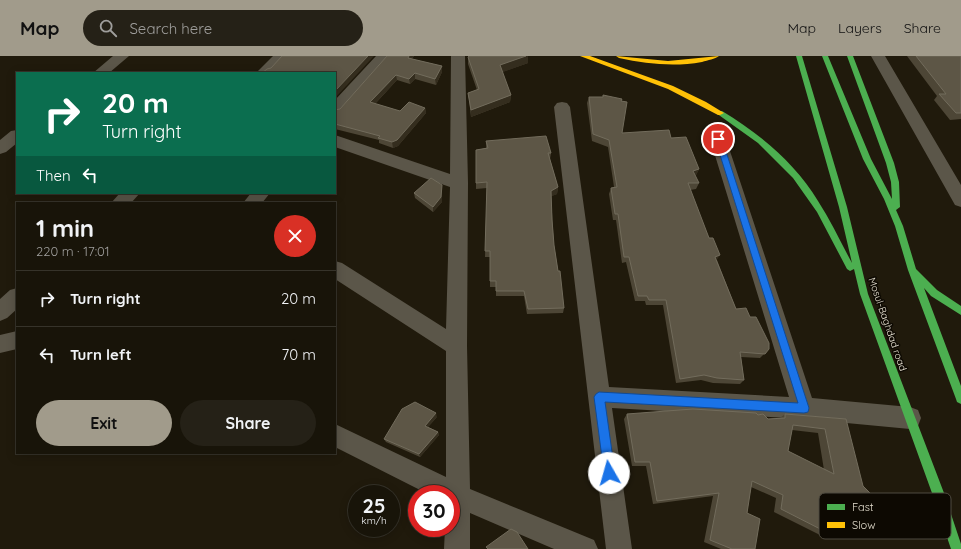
<!DOCTYPE html>
<meta charset="utf-8">
<style>
:root{--surface:#181409;--page:#252117;--text:#f1f3f6;--muted:#9f9e9c;--line:#36332a;--accent:#a19b8b}
body{margin:0;font-family:Quicksand,sans-serif;background:var(--page);color:var(--text);height:100vh;display:flex;flex-direction:column;font-size:15px;white-space:nowrap}
*{box-sizing:border-box;margin:0}
p{font-size:13px;color:var(--muted)}
.icon{flex:none;width:22px;height:22px;fill:none;stroke:currentColor;stroke-width:2;stroke-linecap:round;stroke-linejoin:round}
.map{position:relative;flex:1;overflow:hidden}
.drawer{position:absolute;left:16px;top:146px;width:320px;height:252px;display:flex;flex-direction:column;background:var(--surface);border-radius:0px;box-shadow:0 2px 10px #0003,0 0 0 1px var(--line)}
.drawer>*{flex:none}
.guide{position:absolute;left:16px;top:16px;width:320px;height:122px;border-radius:0px;box-shadow:0 2px 10px #0003,0 0 0 1px var(--line);background:#0b6e4f;color:#fff;overflow:hidden}
.speed{position:absolute;left:348px;top:429px;display:flex;gap:8px;font-size:20px;font-weight:700;text-align:center}
.speed>*{display:grid;place-content:center;width:52px;height:52px;border-radius:50%;background:var(--surface);box-shadow:0 2px 10px #0003,0 0 0 1px var(--line);line-height:1}
.speed small{font-size:10px;font-weight:400}
.speed .limit{border:6px solid #d22;background:#fff;color:#111}
.pin{position:absolute;display:grid;place-items:center;width:34px;height:34px;color:#fff;margin:-17px;border:2px solid #fff;border-radius:50%;box-shadow:0 1px 4px #0007}
.me{position:absolute;width:44px;margin:-22px;rotate:353deg;stroke-linejoin:round;filter:drop-shadow(0 0 3px #0008)}
.turn{display:flex;align-items:center;gap:14px;height:84px;padding:0 20px;font-size:18px}
.turn .icon{width:52px;height:52px;stroke-width:2.5}
.turn b{display:block;font-size:28px;line-height:34px}
.then{display:flex;align-items:center;height:38px;padding:0 20px;background:#0003;gap:8px;font-size:15px}
.round{display:grid;place-items:center;flex:none;width:42px;height:42px;border-radius:21px;background:var(--page)}
.headline{display:flex;align-items:center;justify-content:space-between;height:68px;padding:0 20px}
h1{font-size:24px;font-weight:700;line-height:30px}
.cta{display:flex;gap:8px;margin-top:auto;padding:8px 20px}
.cta a{flex:1;height:46px;border-radius:24px;background:var(--accent);color:#111;font-size:16px;font-weight:700;line-height:46px;text-align:center}
.cta a+a{background:var(--page);color:var(--text)}
ul{padding:0;list-style:none}
li{display:flex;align-items:center;gap:12px;height:56px;padding:0 20px;border-top:1px solid var(--line)}
li div{flex:1}
li b{display:block;font-size:15px}
li em{font-style:normal}
header{display:flex;align-items:center;gap:24px;box-sizing:border-box;height:56px;padding:0 20px;background:var(--accent);color:#111}
header strong{font-size:19px}
nav{display:flex;gap:22px;margin-inline-start:auto;font-size:14px}
.search{width:280px;height:36px;background:var(--page);display:flex;align-items:center;gap:10px;box-sizing:border-box;padding:0 14px;border-radius:22px;color:var(--muted);font-size:15px}
.map>svg:first-child{display:block}
.lines{fill:none;stroke-linecap:round;stroke-linejoin:round}
.street{fill:#5b5649;fill-rule:evenodd}
.fast{fill:#4caf50;fill-rule:evenodd}
.slow{fill:#ffc107;fill-rule:evenodd}
.wall{fill:#4d4636;fill-rule:evenodd}
.shaded-wall{fill:#342d1e}
.building{fill:#5d5646;stroke:#726c5c;fill-rule:evenodd}
.route{fill:#1a73e8;stroke:#114b97}
.labels{text-anchor:middle;stroke-width:3;stroke-linejoin:round;paint-order:stroke}
.street-label{font-size:10px;fill:#e6e0d0;stroke:#0d0902}
.key{fill:#0d0902;stroke:#4e4a40;stroke-width:1}
.key-label{font-size:11px;fill:#e6e0d0}
</style>
<header>
<strong>Map</strong>
<div class="search"><svg class="icon" aria-label="search" viewBox="0 0 24 24"><circle cx="10" cy="10" r="6"/><path d="M15 15l6 6"/></svg>Search here</div>
<nav><a>Map</a><a>Layers</a><a>Share</a></nav>
</header>
<div class="map">
<svg width="961" height="493" viewBox="0 0 961 493">
<rect width="100%" height="100%" fill="#201a0c"/>
<g class="lines">
<path class="street" d="M 113,0 L 129,0 L 109,17 L 93,17 Z
M 273,0 L 288,0 L 272,17 L 256,17 Z
M 376,0 L 391,0 L 340,58 L 335,59 L 335,44 Z
M 451,0 L 465,0 L 468,127 L 467,290 L 470,433 L 594,484 L 598,493 L 554,493 L 470,457 L 470,493 L 444,493 L 445,472 L 451,472 L 451,438 L 428,438 L 335,391 L 335,368 L 446,421 L 446,295 L 335,223 L 335,205 L 342,207 L 446,273 L 450,131 L 335,91 L 335,79 L 450,118 Z
M 871,0 L 885,0 L 961,129 L 961,151 L 955,149 Z
M 562,46 L 567,47 L 570,51 L 609,331 L 789,341 L 710,83 L 712,79 L 718,77 L 724,79 L 726,83 L 812,342 L 910,351 L 918,354 L 921,362 L 918,370 L 910,373 L 804,363 L 612,352 L 632,493 L 606,493 L 554,51 L 557,47 Z
M 17,74 L 17,87 L 6,96 L 0,98 L 0,84 L 11,75 Z
M 120,137 L 140,137 L 131,147 L 111,147 Z
M 251,137 L 270,137 L 262,147 L 243,147 Z
M 17,232 L 17,253 L 7,262 L 0,265 L 0,243 L 10,234 Z
M 17,275 L 17,293 L 0,297 L 0,279 Z"/>
<path class="fast" d="M 796,0 L 802,0 L 847,151 L 868,238 L 944,437 L 961,488 L 961,493 L 951,493 L 932,437 L 860,238 L 854,213 L 850,215 L 847,213 L 817,156 L 793,122 L 758,87 L 716,57 L 720,55 L 722,55 C 760,78 795,107 818,145 C 831,165 841,187 852,207 L 839,151 Z
M 822,0 L 828,0 L 871,103 L 892,143 L 891,126 L 886,107 L 847,0 L 853,0 L 894,107 L 899,126 L 900,151 L 896,154 L 903,170 L 916,213 L 937,234 L 961,250 L 961,259 L 931,240 L 924,232 L 961,330 L 961,348 L 957,346 L 956,343 L 908,214 L 895,170 L 884,143 L 863,103 Z"/>
<path class="slow" d="M 580,0 L 590,0 L 673,30 L 706,46 L 724,57 L 720,59 L 718,59 L 668,33 Z
M 616,0 L 668,5 L 719,0 C 715,3 708,4 702,6 C 674,11 647,8 619,2 Z"/>
</g>
<path class="wall" d="M 387,0 L 414,0 L 412,3 L 442,10 L 442,16 L 436,29 L 415,23 L 410,28 L 397,24 L 375,48 L 400,55 L 425,52 L 426,57 L 398,90 L 393,92 L 379,87 L 379,84 L 335,73 L 335,54 L 340,53 Z
M 907,0 L 961,0 L 961,63 L 950,64 L 934,44 L 937,40 Z
M 468,1 L 528,7 L 502,16 L 511,39 L 510,46 L 471,61 L 469,44 L 468,37 L 477,34 L 468,8 Z
M 589,41 L 621,45 L 622,77 L 671,82 L 699,113 L 696,119 L 695,120 L 699,127 L 696,133 L 690,134 L 717,204 L 736,253 L 750,261 L 769,293 L 760,302 L 741,301 L 744,324 L 740,328 L 713,327 L 701,324 L 676,327 L 663,249 L 646,249 L 645,245 L 635,245 L 626,206 L 622,207 L 616,164 L 613,164 L 609,138 L 611,132 L 614,131 L 608,91 L 592,85 L 587,47 Z
M 486,85 L 551,97 L 550,103 L 558,131 L 557,138 L 551,140 L 554,189 L 564,252 L 563,257 L 527,258 L 524,240 L 496,240 L 496,231 L 490,231 L 490,201 L 485,201 L 487,132 L 476,133 L 476,94 L 486,92 Z
M 442,129 L 442,146 L 433,156 L 415,142 L 414,137 Z
M 627,358 L 758,359 L 768,363 L 780,362 L 785,358 L 846,363 L 870,475 L 861,477 L 833,465 L 830,478 L 822,480 L 774,456 L 776,442 L 751,431 L 747,457 L 755,493 L 721,493 L 704,486 L 713,440 L 653,448 L 646,410 L 632,410 L 624,363 ZM 792,374 L 818,377 L 824,414 L 788,395 Z
M 437,361 L 428,371 L 438,376 L 439,379 L 420,401 L 386,386 L 384,383 Z"/>
<path class="shaded-wall" d="M 368,0 L 374,0 L 335,42 L 335,35 Z
M 409,0 L 414,0 L 408,7 L 408,2 Z
M 526,0 L 528,0 L 528,7 L 500,17 L 500,9 Z
M 442,10 L 442,16 L 436,29 L 435,23 Z
M 415,17 L 415,23 L 410,28 L 409,23 Z
M 396,19 L 397,24 L 371,52 L 370,46 Z
M 511,39 L 510,46 L 471,61 L 471,54 Z
M 425,52 L 426,57 L 398,90 L 393,92 L 392,86 Z
M 699,113 L 696,119 L 690,121 L 693,115 Z
M 442,129 L 442,146 L 433,156 L 433,151 Z
M 558,131 L 557,138 L 550,141 L 551,135 Z
M 720,199 L 716,205 L 715,201 Z
M 436,357 L 437,361 L 426,373 L 425,370 Z
M 438,376 L 439,379 L 420,401 L 419,398 Z"/>
<path class="building" d="M 282,0 L 368,0 L 335,35 L 335,17 L 262,17 L 267,13 L 271,12 Z
M 387,0 L 409,0 L 408,2 L 442,10 L 435,23 L 415,17 L 409,23 L 396,19 L 370,46 L 400,55 L 409,46 L 425,52 L 397,84 L 392,86 L 378,82 L 380,80 L 335,68 L 335,54 L 340,53 Z
M 469,0 L 526,0 L 500,9 L 511,39 L 471,54 L 468,37 L 479,33 L 468,1 Z
M 916,0 L 961,0 L 961,57 L 956,57 L 939,38 L 946,38 Z
M 603,39 L 622,43 L 621,45 L 627,46 L 622,77 L 669,74 L 671,82 L 686,81 L 699,113 L 693,115 L 699,127 L 688,127 L 709,182 L 713,182 L 720,199 L 715,201 L 736,253 L 746,252 L 750,261 L 756,261 L 769,287 L 769,293 L 765,298 L 740,296 L 744,324 L 717,322 L 704,319 L 680,323 L 666,244 L 649,244 L 647,240 L 638,240 L 629,201 L 624,201 L 618,158 L 615,158 L 611,132 L 617,131 L 609,84 L 593,78 L 589,41 L 603,41 Z
M 546,80 L 551,97 L 548,97 L 558,131 L 551,135 L 552,164 L 554,189 L 558,215 L 560,215 L 564,252 L 528,253 L 524,235 L 496,235 L 496,225 L 490,225 L 490,195 L 485,195 L 487,126 L 476,127 L 476,94 L 488,92 L 486,85 Z
M 431,122 L 442,129 L 441,141 L 433,151 L 414,137 Z
M 415,346 L 436,357 L 425,370 L 438,376 L 419,398 L 384,383 L 402,353 Z
M 693,353 L 756,357 L 758,359 L 763,358 L 768,363 L 785,362 L 785,358 L 846,363 L 863,430 L 870,437 L 874,459 L 870,475 L 834,459 L 830,478 L 781,453 L 783,439 L 752,425 L 747,457 L 760,463 L 755,493 L 732,493 L 710,484 L 719,437 L 657,445 L 650,406 L 635,406 L 627,358 ZM 793,369 L 825,373 L 834,418 L 788,395 Z
M 511,473 L 517,476 L 528,493 L 488,493 L 486,491 Z"/>
<path class="route" d="M 718,80 L 722,83 L 809,352 L 808,356 L 804,357 L 605,346 L 615,417 L 613,421 L 609,422 L 605,421 L 604,417 L 594,341 L 596,338 L 599,336 L 798,347 L 715,83 Z"/>
<g class="labels">
<g class="street-label">
<text transform="translate(888 268) rotate(71)" y="4">Mosul-Baghdad road</text>
</g>
</g>
<rect x="819" y="437" width="132" height="46" rx="6" class="key"/>
<rect x="827" y="448" width="18" height="6" fill="#4caf50"/>
<rect x="827" y="466" width="18" height="6" fill="#ffc107"/>
<g class="key-label">
<text x="852" y="455">Fast</text>
<text x="852" y="473">Slow</text>
</g>
</svg>
<div class="speed"><div>25<small>km/h</small></div><div class="limit">30</div></div>
<div class="pin" style="left:718px;top:83px;background:#d93025"><svg class="icon" aria-label="arrive" viewBox="0 0 24 24"><path d="M6 21V4h12l-3 4 3 4H6"/></svg></div>
<svg class="me" style="left:609px;top:417px" viewBox="-20 -20 40 40"><circle r="19" fill="#fff"/><path d="M0-13L10 11 0 6-10 11z" fill="#1a73e8"/></svg>
<div class="guide">
<div class="turn"><svg class="icon" aria-label="right" viewBox="0 0 24 24"><path d="M7 20v-9h11M14 6l5 5-5 5"/></svg><div><b>20 m</b>Turn right</div></div>
<div class="then">Then<svg class="icon" aria-label="left" viewBox="0 0 24 24"><path d="M17 20v-9H6M10 6l-5 5 5 5"/></svg></div>
</div>
<section class="drawer">
<div class="headline"><div><h1>1 min</h1><p>220 m · 17:01</p></div><a class="round" style="background:#d93025;color:#fff"><svg class="icon" aria-label="close" viewBox="0 0 24 24"><path d="M6 6l12 12M18 6L6 18"/></svg></a></div>
<ul>
<li><svg class="icon" aria-label="right" viewBox="0 0 24 24"><path d="M7 20v-9h11M14 6l5 5-5 5"/></svg><div><b>Turn right</b></div><em>20 m</em></li>
<li><svg class="icon" aria-label="left" viewBox="0 0 24 24"><path d="M17 20v-9H6M10 6l-5 5 5 5"/></svg><div><b>Turn left</b></div><em>70 m</em></li>
</ul>
<div class="cta"><a>Exit</a><a>Share</a></div>
</section>
</div>
